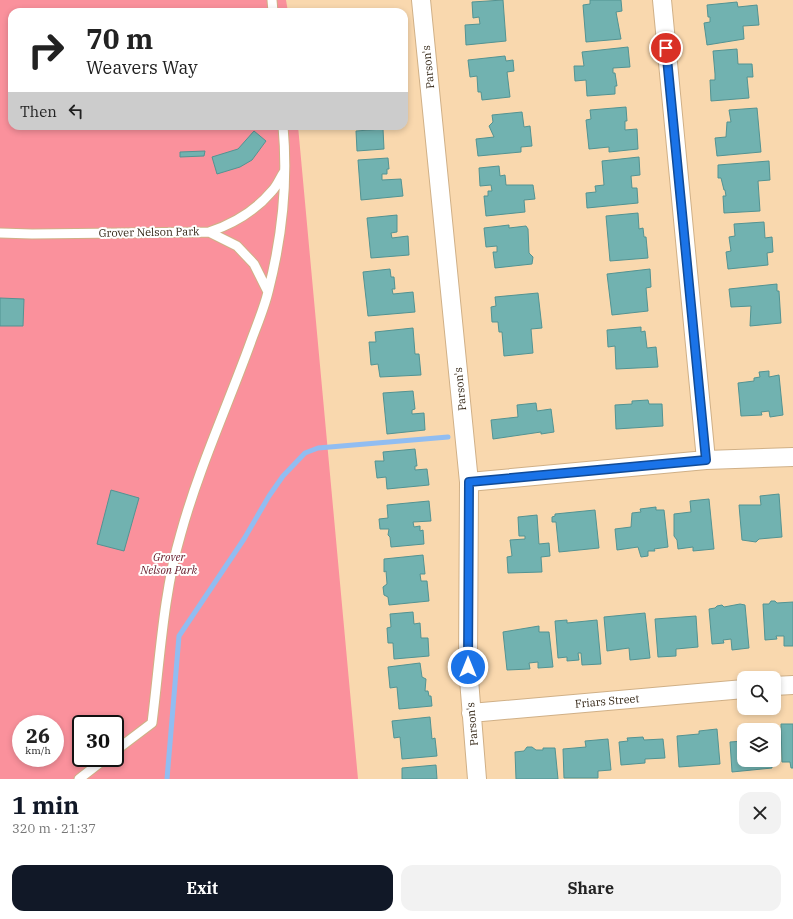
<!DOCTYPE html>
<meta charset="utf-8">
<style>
:root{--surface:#fff;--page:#f2f2f2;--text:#222;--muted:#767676;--accent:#111827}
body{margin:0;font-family:"IBM Plex Serif",serif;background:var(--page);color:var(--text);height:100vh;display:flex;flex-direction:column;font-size:15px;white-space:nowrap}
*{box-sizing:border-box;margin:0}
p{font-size:13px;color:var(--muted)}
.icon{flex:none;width:22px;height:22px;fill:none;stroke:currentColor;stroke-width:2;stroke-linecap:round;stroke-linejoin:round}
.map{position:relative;height:779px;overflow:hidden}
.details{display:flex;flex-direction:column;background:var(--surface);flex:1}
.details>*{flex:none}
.guide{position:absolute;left:8px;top:8px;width:400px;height:122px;border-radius:12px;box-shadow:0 2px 6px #0003;background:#fff;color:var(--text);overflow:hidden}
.fabs{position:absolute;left:737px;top:671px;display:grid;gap:8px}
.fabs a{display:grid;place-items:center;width:44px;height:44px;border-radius:8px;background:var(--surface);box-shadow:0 2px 6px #0003;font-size:20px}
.speed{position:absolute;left:12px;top:715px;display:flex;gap:8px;font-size:20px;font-weight:700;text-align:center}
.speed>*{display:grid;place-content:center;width:52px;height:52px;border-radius:50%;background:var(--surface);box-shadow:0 2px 6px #0003;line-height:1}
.speed small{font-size:10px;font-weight:400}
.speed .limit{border:2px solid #111;border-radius:6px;background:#fff;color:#111}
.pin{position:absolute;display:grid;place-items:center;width:34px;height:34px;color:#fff;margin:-17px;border:2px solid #fff;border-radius:50%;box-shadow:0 1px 4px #0007}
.me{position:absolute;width:44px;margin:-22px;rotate:0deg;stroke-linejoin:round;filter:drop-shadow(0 0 3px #0008)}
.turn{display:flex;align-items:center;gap:14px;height:84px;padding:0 12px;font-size:18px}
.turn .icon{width:52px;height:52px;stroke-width:2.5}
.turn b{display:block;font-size:28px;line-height:34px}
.then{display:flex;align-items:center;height:38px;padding:0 12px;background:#0003;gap:8px;font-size:15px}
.round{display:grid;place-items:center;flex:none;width:42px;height:42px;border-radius:12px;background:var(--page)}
.overview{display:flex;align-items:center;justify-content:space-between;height:68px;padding:0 12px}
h1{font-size:24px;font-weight:700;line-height:30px;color:var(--accent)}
.action{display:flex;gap:8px;margin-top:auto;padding:8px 12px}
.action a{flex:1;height:46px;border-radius:12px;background:var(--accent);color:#fff;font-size:16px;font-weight:700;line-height:46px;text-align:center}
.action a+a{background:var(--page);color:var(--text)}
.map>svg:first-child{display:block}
.green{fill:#fa919c;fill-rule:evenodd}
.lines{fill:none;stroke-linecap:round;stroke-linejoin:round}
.stream{stroke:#91bdf1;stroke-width:5}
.building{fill:#71b2b0;stroke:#539392}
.service-casing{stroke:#d0b087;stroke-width:11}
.minor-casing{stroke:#d0b087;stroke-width:20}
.service{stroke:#fff;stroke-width:9}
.minor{stroke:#fff;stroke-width:18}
.route-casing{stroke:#114b97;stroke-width:10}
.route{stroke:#1a73e8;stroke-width:7}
.labels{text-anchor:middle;stroke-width:4;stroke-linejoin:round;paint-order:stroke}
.street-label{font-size:11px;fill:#352818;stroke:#fff}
.park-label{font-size:11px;font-style:italic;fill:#621726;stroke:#fff}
</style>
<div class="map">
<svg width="793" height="779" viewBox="0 0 793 779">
<rect width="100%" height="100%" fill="#f9d8ae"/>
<path class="green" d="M 0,0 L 286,0 L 288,12 L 12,12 L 12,126 L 298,126 L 358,779 L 0,779 ZM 21,724 L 55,724 L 55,758 L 21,758 ZM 81,724 L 115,724 L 115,758 L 81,758 Z"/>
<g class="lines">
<path class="stream" d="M 167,779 L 179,636 L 244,539 L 269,496 L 283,476 L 305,453 L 318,448 L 448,437"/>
</g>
<path class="building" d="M 503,0 L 506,41 L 466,45 L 465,25 L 480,24 L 479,17 L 473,18 L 472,2 Z
M 590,0 L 621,0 L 622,11 L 616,12 L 621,39 L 586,42 L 583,5 L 590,4 Z
M 737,2 L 738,7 L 757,5 L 759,25 L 743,26 L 744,39 L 707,45 L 704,23 L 710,22 L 710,17 L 708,17 L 707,5 Z
M 628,47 L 630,67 L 613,68 L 613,73 L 615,73 L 617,86 L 615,86 L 615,94 L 587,96 L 586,80 L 575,81 L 574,66 L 584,66 L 582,52 Z
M 737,49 L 738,64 L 752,64 L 753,77 L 747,77 L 749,98 L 711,101 L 710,80 L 715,80 L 715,74 L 713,51 Z
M 505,56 L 506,61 L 513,60 L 514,71 L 507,72 L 510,97 L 482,100 L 481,92 L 478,92 L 477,76 L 470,77 L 468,60 Z
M 626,107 L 627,121 L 625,121 L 625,130 L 637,129 L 638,149 L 609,152 L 609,147 L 589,149 L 586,120 L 591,119 L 590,110 Z
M 757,108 L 761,152 L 717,156 L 715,138 L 726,137 L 727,122 L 731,122 L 729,110 Z
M 522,112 L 524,127 L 530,126 L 532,146 L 521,147 L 521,152 L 478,156 L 476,139 L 494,137 L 489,126 L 493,122 L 492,115 Z
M 383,129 L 384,149 L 357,151 L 356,131 Z
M 254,131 L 266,141 L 252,160 L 240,167 L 217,174 L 212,157 L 238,149 Z
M 205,151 L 204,156 L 180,157 L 180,152 Z
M 639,157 L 640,175 L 631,176 L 632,188 L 637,188 L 638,203 L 587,208 L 586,193 L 596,192 L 595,186 L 604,185 L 602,161 Z
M 388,158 L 389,169 L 387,169 L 387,174 L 382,174 L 382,180 L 401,179 L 403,196 L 361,200 L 358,160 Z
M 769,161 L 770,180 L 758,181 L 760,211 L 724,213 L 723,196 L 726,196 L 725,190 L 724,190 L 721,178 L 718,178 L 718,165 Z
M 499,166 L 500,176 L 505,175 L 506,185 L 533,185 L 535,199 L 524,200 L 525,212 L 486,216 L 484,196 L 488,196 L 488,191 L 492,191 L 491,185 L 480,186 L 479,168 Z
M 638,213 L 639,229 L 643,228 L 644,237 L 646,237 L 648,258 L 610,261 L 606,216 Z
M 397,215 L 397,232 L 391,233 L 392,238 L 408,236 L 409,255 L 371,258 L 367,218 Z
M 764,222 L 765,238 L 772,237 L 773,252 L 767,253 L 768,265 L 728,269 L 726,252 L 731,251 L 729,237 L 735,236 L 734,224 Z
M 509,225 L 509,228 L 526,226 L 528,229 L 529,253 L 533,257 L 532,264 L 495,268 L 493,252 L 497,252 L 497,246 L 486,247 L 484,228 Z
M 390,269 L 391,277 L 394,277 L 395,289 L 392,289 L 393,294 L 413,292 L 415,312 L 368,316 L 363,272 Z
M 650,269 L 651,287 L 646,288 L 648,311 L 612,315 L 607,274 Z
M 777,284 L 777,291 L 779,291 L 781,323 L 750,326 L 751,306 L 731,307 L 729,289 Z
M 538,293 L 542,328 L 531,329 L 533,353 L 504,356 L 502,332 L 499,332 L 498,322 L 492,322 L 491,307 L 496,306 L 495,297 Z
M 0,298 L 24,299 L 23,326 L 0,326 Z
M 641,327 L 641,332 L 645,331 L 647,348 L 656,347 L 658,367 L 616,369 L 615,346 L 608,347 L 607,330 Z
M 413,328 L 415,354 L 419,354 L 421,375 L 380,377 L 378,364 L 371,365 L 369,342 L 376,342 L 375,332 Z
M 769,371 L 769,377 L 779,375 L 783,415 L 770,417 L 769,411 L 761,412 L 762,415 L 741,416 L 738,383 L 754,381 L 754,378 L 760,377 L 759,372 Z
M 413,391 L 415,409 L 412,410 L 412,414 L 424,413 L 425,430 L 387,434 L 383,393 Z
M 648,400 L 649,404 L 662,404 L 663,426 L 616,429 L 615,405 L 632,404 L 632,401 Z
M 536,403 L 537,411 L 551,409 L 554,432 L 541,434 L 541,432 L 493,439 L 491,420 L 518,417 L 517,405 Z
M 415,449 L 417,466 L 415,466 L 415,470 L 427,469 L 429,485 L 387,489 L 386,477 L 377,478 L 375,461 L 384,461 L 383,452 Z
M 111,490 L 139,498 L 124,551 L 97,544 Z
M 779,494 L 782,537 L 759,539 L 756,542 L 742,540 L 739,505 L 761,505 L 760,496 Z
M 709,499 L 714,549 L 693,551 L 693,547 L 678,549 L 677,540 L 674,536 L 674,514 L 691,512 L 690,501 Z
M 429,501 L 431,521 L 413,522 L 414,527 L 420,526 L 420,531 L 423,530 L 424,544 L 391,547 L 390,537 L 388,535 L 389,529 L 380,529 L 379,519 L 388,518 L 387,505 Z
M 656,507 L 656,510 L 664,510 L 668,547 L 654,549 L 655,551 L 648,551 L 648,556 L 641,557 L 638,547 L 617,550 L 615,529 L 631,527 L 632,513 L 641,512 L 640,509 Z
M 595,510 L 599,548 L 559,552 L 556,522 L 552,522 L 552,517 L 555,516 L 555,514 Z
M 537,515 L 539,544 L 549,543 L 550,556 L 541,557 L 542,572 L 508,573 L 507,557 L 512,556 L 510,540 L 525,539 L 525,536 L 519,536 L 518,517 Z
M 423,555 L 425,574 L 420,574 L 421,581 L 427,581 L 429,601 L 389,605 L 388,597 L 384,595 L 383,587 L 387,584 L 386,571 L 384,572 L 384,559 Z
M 771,601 L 775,601 L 777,603 L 793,602 L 793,646 L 784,646 L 784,636 L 776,636 L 777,639 L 765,640 L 763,604 L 769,604 Z
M 740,604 L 745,605 L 749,648 L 732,650 L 731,639 L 723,640 L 724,643 L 712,644 L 709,609 L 715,608 L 717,606 L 722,605 L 724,607 Z
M 413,612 L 414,624 L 420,623 L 421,638 L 428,638 L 429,656 L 394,659 L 393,643 L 388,643 L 387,628 L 391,627 L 390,614 Z
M 645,613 L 650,658 L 630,660 L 629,648 L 607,651 L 604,617 Z
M 696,616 L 698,647 L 676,649 L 676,656 L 658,657 L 655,619 Z
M 567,620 L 567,623 L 597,620 L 601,664 L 582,665 L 581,653 L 578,653 L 579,660 L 567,661 L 567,657 L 558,658 L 555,621 Z
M 539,626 L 539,632 L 549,632 L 553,667 L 538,668 L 538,662 L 529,663 L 530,669 L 507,670 L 503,632 Z
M 420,663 L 422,677 L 426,679 L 425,691 L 428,691 L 429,696 L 431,696 L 432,706 L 399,709 L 397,687 L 390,688 L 388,667 Z
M 430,717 L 432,739 L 435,738 L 437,756 L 402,759 L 400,737 L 394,738 L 392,721 Z
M 781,724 L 793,724 L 793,768 L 791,768 L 790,762 L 782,762 Z
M 769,725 L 769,730 L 751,730 L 751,727 Z
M 717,729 L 720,764 L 679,767 L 677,736 L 699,734 L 699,731 Z
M 643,737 L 644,740 L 663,739 L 665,758 L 645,759 L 645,763 L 621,765 L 619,742 L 628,741 L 627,738 Z
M 608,739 L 611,770 L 598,771 L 598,778 L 564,778 L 563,749 L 586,747 L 585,741 Z
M 744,741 L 744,760 L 772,760 L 772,768 L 732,772 L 730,742 Z
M 527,747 L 532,747 L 536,750 L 543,750 L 543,748 L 555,748 L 558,779 L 516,779 L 515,752 L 524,751 Z
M 436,765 L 437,779 L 402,779 L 402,768 Z"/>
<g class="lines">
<defs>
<path id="service" d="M 272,0 L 273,12
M 209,232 C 233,224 256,210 272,191 C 277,186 280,178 284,172
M 0,233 L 32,234 L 209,232 L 237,246 L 254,264 L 268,292
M 115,751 L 152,723 C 160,660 163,594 181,533 C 199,468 227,407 250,344 C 256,327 264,309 268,292 C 282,238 288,181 283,126
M 79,779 L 106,758"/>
<path id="minor" d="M 421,0 L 469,482 L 468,667 L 477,779
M 662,0 L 706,460
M 469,482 L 706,460 L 793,457
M 774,686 L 793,685
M 471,713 L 744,689"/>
</defs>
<use href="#service" class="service-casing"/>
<use href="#minor" class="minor-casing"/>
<use href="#service" class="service"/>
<use href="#minor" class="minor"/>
</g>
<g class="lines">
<defs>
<path id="route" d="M 468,667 L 469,482 L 706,460 L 666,48"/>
</defs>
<use href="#route" class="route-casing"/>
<use href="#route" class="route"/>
</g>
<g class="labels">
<g class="street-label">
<text transform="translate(428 67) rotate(-96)" y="4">Parson's</text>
<text transform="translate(149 232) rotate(-1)" y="4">Grover Nelson Park</text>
<text transform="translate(460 389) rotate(-96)" y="4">Parson's</text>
<text transform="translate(607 701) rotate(-5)" y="4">Friars Street</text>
<text transform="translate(472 724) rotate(-95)" y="4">Parson's</text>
</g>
<g class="park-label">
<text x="169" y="561">Grover<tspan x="169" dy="13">Nelson Park</tspan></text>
</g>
</g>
</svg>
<div class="fabs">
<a><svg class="icon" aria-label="search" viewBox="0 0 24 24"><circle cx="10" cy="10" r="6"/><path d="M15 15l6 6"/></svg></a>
<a><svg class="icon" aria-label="layers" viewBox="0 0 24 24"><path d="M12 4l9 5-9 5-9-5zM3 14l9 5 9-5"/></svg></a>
</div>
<div class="speed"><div>26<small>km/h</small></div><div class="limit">30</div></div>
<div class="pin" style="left:666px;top:48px;background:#d93025"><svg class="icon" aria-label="arrive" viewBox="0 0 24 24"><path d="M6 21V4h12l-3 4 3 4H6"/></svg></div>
<svg class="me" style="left:468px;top:667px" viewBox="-20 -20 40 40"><circle r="17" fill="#1a73e8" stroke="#fff" stroke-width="3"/><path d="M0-11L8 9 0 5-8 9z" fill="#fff"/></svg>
<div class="guide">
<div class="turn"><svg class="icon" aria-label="right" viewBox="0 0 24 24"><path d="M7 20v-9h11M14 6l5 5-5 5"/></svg><div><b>70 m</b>Weavers Way</div></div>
<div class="then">Then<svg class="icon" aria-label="left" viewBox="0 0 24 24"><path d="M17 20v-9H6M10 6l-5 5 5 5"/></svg></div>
</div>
</div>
<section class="details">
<div class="overview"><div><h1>1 min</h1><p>320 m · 21:37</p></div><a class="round"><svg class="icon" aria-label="close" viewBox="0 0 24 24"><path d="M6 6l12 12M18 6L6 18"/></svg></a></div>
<div class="action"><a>Exit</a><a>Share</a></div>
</section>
